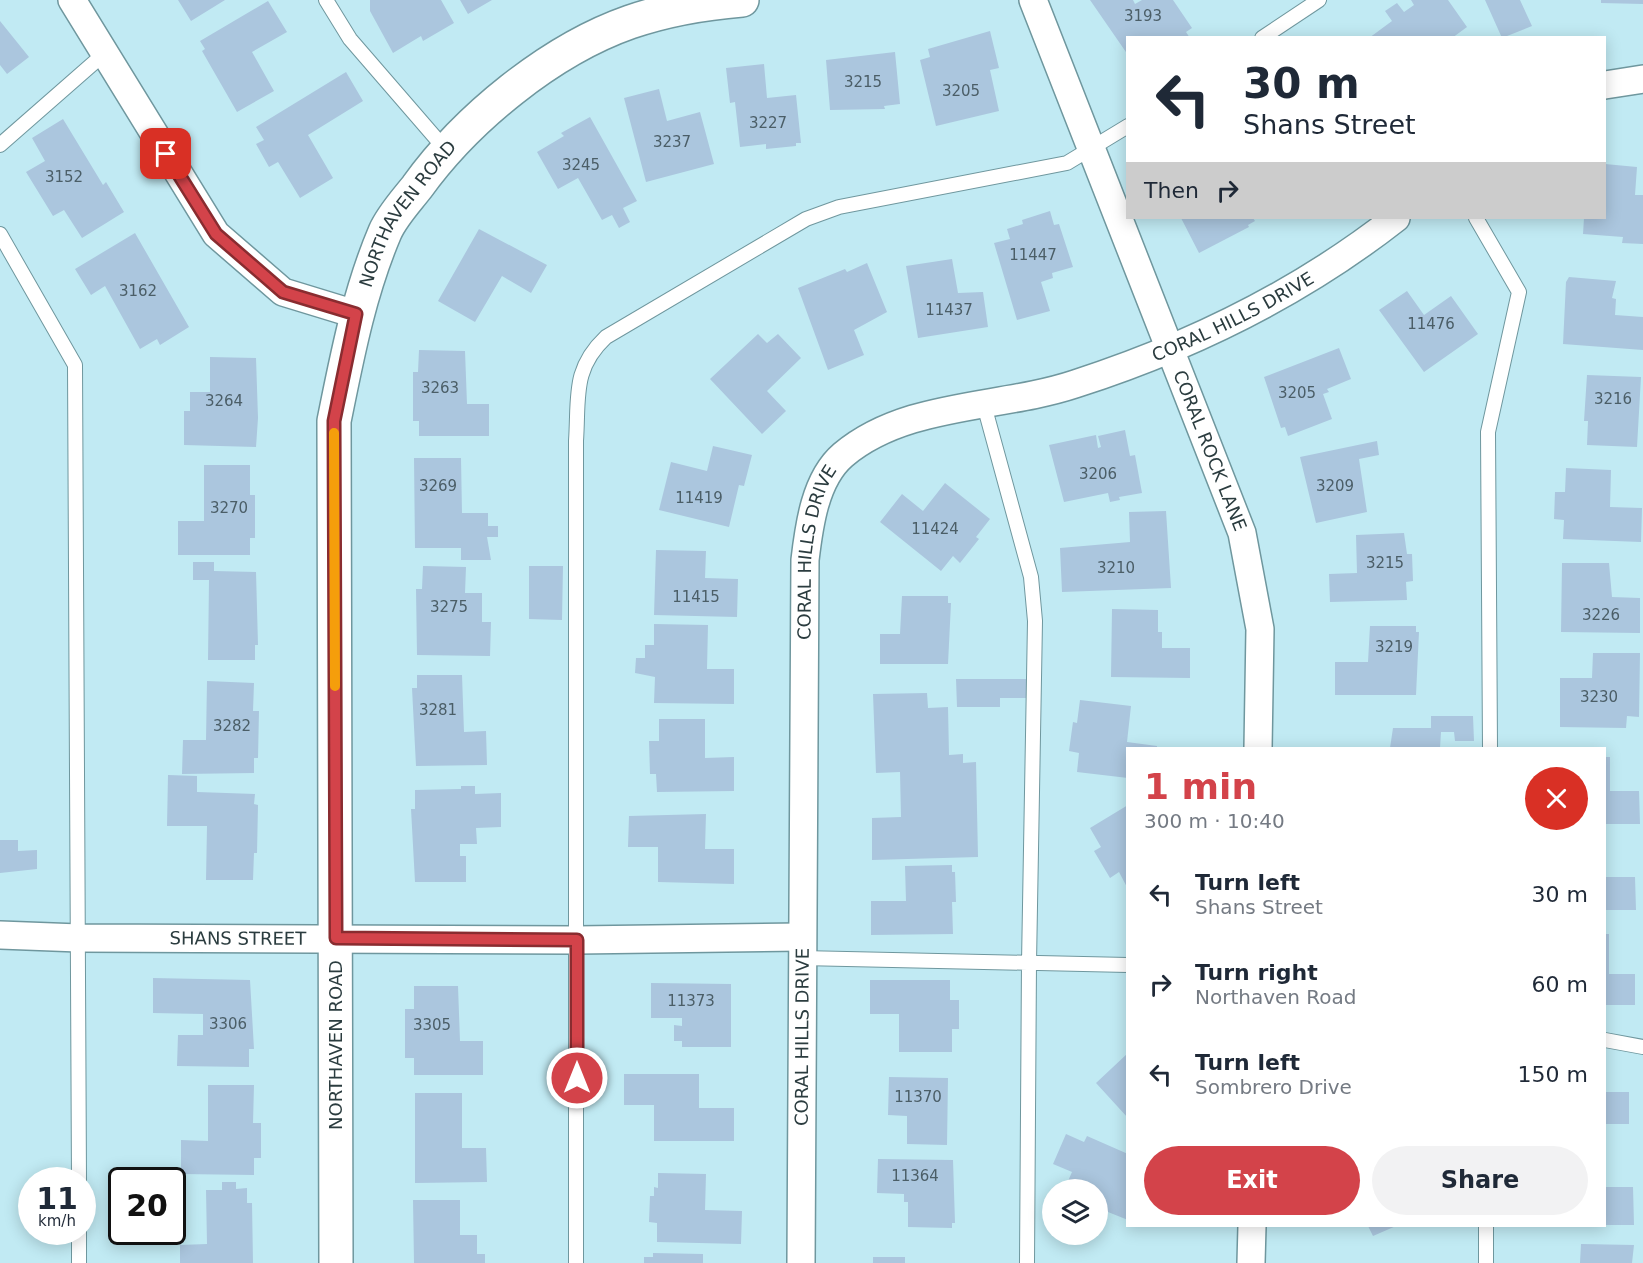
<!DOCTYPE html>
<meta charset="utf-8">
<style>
:root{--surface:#fff;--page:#f2f2f3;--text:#1f2937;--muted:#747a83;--accent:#d3434a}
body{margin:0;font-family:"DejaVu Sans",sans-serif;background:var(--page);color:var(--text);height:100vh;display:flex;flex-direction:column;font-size:22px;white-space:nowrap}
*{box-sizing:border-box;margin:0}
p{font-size:20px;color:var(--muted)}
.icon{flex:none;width:33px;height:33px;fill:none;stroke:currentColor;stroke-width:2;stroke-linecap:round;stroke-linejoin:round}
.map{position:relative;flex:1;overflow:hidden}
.sheet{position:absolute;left:1126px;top:747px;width:480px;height:480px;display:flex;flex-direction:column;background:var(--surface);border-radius:0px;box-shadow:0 3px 15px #0003}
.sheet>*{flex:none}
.top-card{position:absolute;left:1126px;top:36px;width:480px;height:183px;border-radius:0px;box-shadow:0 3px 15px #0003;background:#fff;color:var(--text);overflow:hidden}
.buttons{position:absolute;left:1042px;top:1179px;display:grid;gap:12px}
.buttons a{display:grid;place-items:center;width:66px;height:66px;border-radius:50%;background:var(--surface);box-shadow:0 3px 15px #0003;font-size:30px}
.speed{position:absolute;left:18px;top:1167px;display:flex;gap:12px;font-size:30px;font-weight:700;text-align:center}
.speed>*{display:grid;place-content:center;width:78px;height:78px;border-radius:50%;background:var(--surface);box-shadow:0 3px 15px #0003;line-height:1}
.speed small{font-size:15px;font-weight:400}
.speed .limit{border:3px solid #111;border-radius:9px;background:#fff;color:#111}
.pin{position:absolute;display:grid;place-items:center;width:51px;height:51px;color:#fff;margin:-26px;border-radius:12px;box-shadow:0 3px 9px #0006}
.me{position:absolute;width:66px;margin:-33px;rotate:0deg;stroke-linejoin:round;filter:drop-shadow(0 0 4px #0008)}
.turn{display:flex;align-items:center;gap:21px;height:126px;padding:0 18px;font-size:27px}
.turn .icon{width:78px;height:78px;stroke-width:2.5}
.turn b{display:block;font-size:42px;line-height:51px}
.then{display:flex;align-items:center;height:57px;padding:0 18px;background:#0003;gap:12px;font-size:22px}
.round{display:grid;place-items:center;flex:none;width:63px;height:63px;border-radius:32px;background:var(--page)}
.head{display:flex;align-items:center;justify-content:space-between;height:102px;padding:0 18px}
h1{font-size:36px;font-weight:600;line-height:45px;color:var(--accent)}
.button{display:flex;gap:12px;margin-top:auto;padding:12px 18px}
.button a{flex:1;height:69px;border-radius:36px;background:var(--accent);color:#fff;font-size:24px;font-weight:600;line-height:69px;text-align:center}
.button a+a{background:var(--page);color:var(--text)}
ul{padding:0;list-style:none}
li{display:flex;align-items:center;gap:18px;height:90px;padding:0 18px}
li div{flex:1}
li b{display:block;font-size:22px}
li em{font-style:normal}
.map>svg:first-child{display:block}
.building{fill:#abc6de}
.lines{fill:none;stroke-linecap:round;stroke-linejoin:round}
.service-casing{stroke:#6f979e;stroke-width:16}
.minor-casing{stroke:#6f979e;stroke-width:30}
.tertiary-casing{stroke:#6f979e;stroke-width:36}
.service{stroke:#fff;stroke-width:14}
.minor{stroke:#fff;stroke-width:27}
.tertiary{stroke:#fff;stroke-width:33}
.route-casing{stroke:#892c30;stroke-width:15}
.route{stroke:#d3434a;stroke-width:10}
.slow{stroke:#f59e0b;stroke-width:10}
.labels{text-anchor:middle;stroke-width:5;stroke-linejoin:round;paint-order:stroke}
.number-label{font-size:15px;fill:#4b5e67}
.street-label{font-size:18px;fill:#2b3c3f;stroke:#fff}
</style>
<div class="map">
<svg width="1643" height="1263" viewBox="0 0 1643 1263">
<rect width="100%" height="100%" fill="#c1eaf3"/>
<path class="building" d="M 178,0 L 225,0 L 191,21 Z
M 370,0 L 441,0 L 454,23 L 423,41 L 421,36 L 393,53 L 370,11 Z
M 460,0 L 492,0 L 468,14 Z
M 1090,0 L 1133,0 L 1135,4 L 1142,0 L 1173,0 L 1192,28 L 1186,32 L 1190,38 L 1128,38 L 1128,55 Z
M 1411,0 L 1448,0 L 1467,27 L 1452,38 L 1369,38 L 1392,21 L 1385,11 L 1397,3 L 1404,12 L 1414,5 Z
M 1485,0 L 1520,0 L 1532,26 L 1502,38 Z
M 1601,0 L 1643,0 L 1643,4 L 1601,3 Z
M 268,1 L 287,32 L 252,52 L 274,91 L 237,112 L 202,51 L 205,49 L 200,41 Z
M 0,21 L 29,57 L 7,74 L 0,65 Z
M 990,31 L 999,68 L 990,70 L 999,111 L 936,126 L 920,60 L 930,57 L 928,49 Z
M 895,52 L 900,104 L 884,106 L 885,109 L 830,110 L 826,60 Z
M 764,64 L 767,98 L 796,95 L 801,143 L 796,143 L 796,146 L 766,149 L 766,144 L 740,147 L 735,102 L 730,103 L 726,68 Z
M 346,72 L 363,101 L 308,135 L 333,178 L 300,198 L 278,162 L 269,167 L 256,144 L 264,140 L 256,127 Z
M 659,89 L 667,121 L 700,112 L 714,164 L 646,182 L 624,98 Z
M 590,117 L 637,201 L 623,208 L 630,222 L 619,228 L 612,215 L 602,220 L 578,178 L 558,189 L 537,152 L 564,136 L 561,133 Z
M 63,119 L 103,185 L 106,182 L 124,212 L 82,238 L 64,210 L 53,216 L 26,172 L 45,161 L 32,138 Z
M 1605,164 L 1637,167 L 1635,195 L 1643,195 L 1643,244 L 1622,243 L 1623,237 L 1583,234 L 1584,218 L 1605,218 Z
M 1050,211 L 1054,225 L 1059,224 L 1073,267 L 1052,273 L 1053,278 L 1041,282 L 1050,311 L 1017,320 L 994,243 L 1010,239 L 1007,229 L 1023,224 L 1022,220 Z
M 1181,218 L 1253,218 L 1255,221 L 1248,225 L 1249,227 L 1199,253 Z
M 479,229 L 547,265 L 531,293 L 502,276 L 475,322 L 438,301 Z
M 135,233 L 189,327 L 160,345 L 157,339 L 140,349 L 105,286 L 91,295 L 75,269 Z
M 952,259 L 958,293 L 983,292 L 988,327 L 918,338 L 906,266 Z
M 867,263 L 887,312 L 854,330 L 864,355 L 828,370 L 798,288 L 845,269 L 847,272 Z
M 1569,277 L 1616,281 L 1612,298 L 1616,299 L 1615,315 L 1643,317 L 1643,350 L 1563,344 L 1566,282 Z
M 1407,291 L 1424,315 L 1451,296 L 1478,334 L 1424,372 L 1379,310 Z
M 758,334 L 767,343 L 778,334 L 801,358 L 767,391 L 786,411 L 762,434 L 710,379 Z
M 1339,348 L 1351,379 L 1327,389 L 1329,392 L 1323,394 L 1332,419 L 1288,436 L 1285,427 L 1281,428 L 1264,377 Z
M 419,350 L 465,351 L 467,404 L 489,404 L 489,436 L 419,436 L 419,421 L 413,421 L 413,372 L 418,372 Z
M 210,357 L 256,358 L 258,418 L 256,447 L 184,445 L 184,411 L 190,411 L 190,392 L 210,392 Z
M 1587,375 L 1641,377 L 1637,447 L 1587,445 L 1588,421 L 1584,421 Z
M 1125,430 L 1130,456 L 1135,455 L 1142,493 L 1119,497 L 1120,500 L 1110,502 L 1108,493 L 1064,502 L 1049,445 L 1096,435 L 1098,448 L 1101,447 L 1098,436 Z
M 1377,441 L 1379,455 L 1359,459 L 1367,512 L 1316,523 L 1300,457 Z
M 713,446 L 752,455 L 744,486 L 739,485 L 729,527 L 659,510 L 671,462 L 707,471 Z
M 414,458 L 461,458 L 462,513 L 488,513 L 488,526 L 498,526 L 498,537 L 487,537 L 491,560 L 461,560 L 461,548 L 415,548 Z
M 204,465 L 250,465 L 250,495 L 255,495 L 255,538 L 250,538 L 250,555 L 178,555 L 178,521 L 204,521 Z
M 1566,468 L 1611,470 L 1610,507 L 1642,508 L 1641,542 L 1563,539 L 1564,520 L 1554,519 L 1555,492 L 1565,492 Z
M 945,483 L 990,519 L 976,537 L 979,539 L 960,563 L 953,556 L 941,571 L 880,522 L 902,494 L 923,511 Z
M 1166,511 L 1171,588 L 1062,592 L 1060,548 L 1130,542 L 1129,512 Z
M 1404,533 L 1407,554 L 1412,554 L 1413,581 L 1406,582 L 1407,600 L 1330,602 L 1329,574 L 1357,573 L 1356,535 Z
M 656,550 L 706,551 L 705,578 L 738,579 L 737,617 L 654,615 Z
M 193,562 L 214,562 L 214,571 L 256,572 L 258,645 L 255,645 L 255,660 L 208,660 L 209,580 L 193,580 Z
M 1562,563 L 1609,563 L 1612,597 L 1640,598 L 1640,633 L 1561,632 Z
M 423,566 L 466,567 L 465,593 L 482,593 L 482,622 L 491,622 L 490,656 L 417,655 L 416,589 L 422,589 Z
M 529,566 L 563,566 L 562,620 L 529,619 Z
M 902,596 L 948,596 L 948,603 L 951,603 L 948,664 L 880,664 L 880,634 L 900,634 Z
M 1112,609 L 1158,610 L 1158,632 L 1162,632 L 1162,648 L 1190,648 L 1190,678 L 1111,677 Z
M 654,624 L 708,625 L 707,669 L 734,669 L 734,704 L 654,703 L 655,677 L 635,673 L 636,658 L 645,658 L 645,645 L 654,645 Z
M 1370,626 L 1416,626 L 1416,632 L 1419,632 L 1416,695 L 1335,695 L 1335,662 L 1368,662 Z
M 1593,653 L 1640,653 L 1639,717 L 1627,716 L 1626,728 L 1560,727 L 1560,678 L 1592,678 Z
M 417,675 L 462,675 L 464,732 L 486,731 L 487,765 L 416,766 L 412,688 L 417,688 Z
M 956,679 L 1026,679 L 1026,698 L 1000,698 L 1000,707 L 957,707 Z
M 207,681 L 254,683 L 253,711 L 259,711 L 258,758 L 254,758 L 254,773 L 182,774 L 183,740 L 206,740 Z
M 927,693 L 928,708 L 948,707 L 949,755 L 963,754 L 963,763 L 976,762 L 978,857 L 872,860 L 872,818 L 901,817 L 900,772 L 876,773 L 873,694 Z
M 1080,700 L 1131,706 L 1127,742 L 1157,746 L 1157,748 L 1128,748 L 1128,778 L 1077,772 L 1079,753 L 1069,751 L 1073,722 L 1077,723 Z
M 1431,716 L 1473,716 L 1474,741 L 1455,741 L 1454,732 L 1441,732 L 1440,748 L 1390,748 L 1393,728 L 1431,728 Z
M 659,719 L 705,719 L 705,758 L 734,757 L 734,791 L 657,792 L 656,774 L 650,774 L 649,741 L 659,741 Z
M 1605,757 L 1610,757 L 1610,791 L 1639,791 L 1640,824 L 1605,824 Z
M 168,775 L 197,776 L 197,792 L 255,794 L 254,804 L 258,805 L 257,853 L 254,853 L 253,880 L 206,880 L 207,826 L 167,826 Z
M 461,786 L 475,786 L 475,794 L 501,793 L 501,827 L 476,828 L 477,844 L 460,844 L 460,856 L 466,856 L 466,882 L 415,882 L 411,809 L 415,809 L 415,790 L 461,789 Z
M 1128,805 L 1128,889 L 1119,872 L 1110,878 L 1094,851 L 1101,847 L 1090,828 Z
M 706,814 L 705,849 L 734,849 L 734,884 L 658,882 L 658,847 L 628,847 L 629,816 Z
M 0,840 L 18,840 L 18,851 L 37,850 L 37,869 L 0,873 Z
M 952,865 L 952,872 L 955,872 L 956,902 L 952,902 L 953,934 L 871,935 L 871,901 L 906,901 L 905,866 Z
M 1605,877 L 1635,877 L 1636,910 L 1605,910 Z
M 1605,934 L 1609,934 L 1609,974 L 1635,974 L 1635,1005 L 1605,1005 Z
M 153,978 L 250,980 L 254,1049 L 249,1049 L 249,1067 L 177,1066 L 178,1035 L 203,1035 L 203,1014 L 153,1013 Z
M 870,980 L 950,980 L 950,1000 L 959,1000 L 959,1029 L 952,1029 L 952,1052 L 899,1052 L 899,1014 L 870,1014 Z
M 651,983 L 731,984 L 731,1047 L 682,1047 L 682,1041 L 674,1041 L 674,1025 L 682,1026 L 682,1018 L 651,1018 Z
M 414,986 L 458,986 L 460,1041 L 483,1041 L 483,1075 L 414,1075 L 414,1058 L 405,1058 L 405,1009 L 414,1009 Z
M 1128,1053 L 1128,1118 L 1096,1083 Z
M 624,1074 L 699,1074 L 699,1108 L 734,1108 L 734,1141 L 654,1141 L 654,1105 L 624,1105 Z
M 889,1077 L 948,1078 L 947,1145 L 907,1144 L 907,1116 L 888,1115 Z
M 208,1085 L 254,1085 L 253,1123 L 261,1123 L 261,1158 L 254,1158 L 254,1175 L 181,1174 L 181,1140 L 208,1141 Z
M 1605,1092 L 1629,1092 L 1629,1124 L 1605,1124 Z
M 415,1093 L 462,1093 L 462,1148 L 486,1148 L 487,1182 L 415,1183 Z
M 1066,1134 L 1084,1142 L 1087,1136 L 1128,1154 L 1128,1220 L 1098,1208 L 1098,1190 L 1064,1190 L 1072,1172 L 1053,1164 Z
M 878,1159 L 953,1160 L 955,1223 L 952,1223 L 952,1228 L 908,1227 L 908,1202 L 904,1202 L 904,1194 L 877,1193 Z
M 658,1173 L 706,1174 L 705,1210 L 742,1211 L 741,1244 L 657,1242 L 657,1223 L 649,1222 L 650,1196 L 654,1196 L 654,1187 L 658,1188 Z
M 222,1182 L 236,1182 L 236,1189 L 247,1188 L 247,1203 L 252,1203 L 253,1263 L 180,1263 L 180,1245 L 207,1244 L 206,1190 L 222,1190 Z
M 1605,1187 L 1633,1187 L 1634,1225 L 1605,1225 Z
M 413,1200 L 460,1200 L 460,1235 L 477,1235 L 477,1254 L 485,1254 L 485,1263 L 414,1263 Z
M 1368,1226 L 1396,1226 L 1373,1236 Z
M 1581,1244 L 1634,1245 L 1632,1263 L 1580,1263 Z
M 653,1253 L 703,1254 L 703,1263 L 644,1263 L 644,1257 L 653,1257 Z
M 873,1257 L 905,1257 L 905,1263 L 873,1263 Z"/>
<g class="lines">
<defs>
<path id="service" d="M 326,0 L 350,39 L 446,150
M 1262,38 L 1319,0
M 0,145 L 105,53
M 1476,218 L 1519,292 L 1488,432 L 1490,748
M 0,234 L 75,365 L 79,1180
M 984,405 L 1031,577 L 1035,621 L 1029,963 L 1027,1263
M 801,958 L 1128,965
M 1605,1040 L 1643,1047
M 79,1263 L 79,1232
M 576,1263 L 576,441 C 579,397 572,369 606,337 L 806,219 L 839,207 L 1067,163 L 1128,126
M 1486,1263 L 1486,1226"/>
<g id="minor">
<path d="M 72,0 L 216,234 L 283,292 L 355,314"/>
<path id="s1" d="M 1033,0 L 1242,533 L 1260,629 L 1258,748"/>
<path d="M 1605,85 L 1643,79"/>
<path id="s2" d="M 0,935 L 79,938 L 577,940 L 801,937"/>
<path id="s3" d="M 801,1263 L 805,560 C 809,526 815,479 843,455 C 906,402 1000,409 1075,384 C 1193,346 1299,294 1396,218"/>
<path d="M 1251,1263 L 1252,1226"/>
</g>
<g id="tertiary">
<path id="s4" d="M 336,1263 L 334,421 C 347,357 359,293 385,232 C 392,216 406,201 417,187 C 466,119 550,50 630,22 C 665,10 705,3 742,0"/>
</g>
</defs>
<use href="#service" class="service-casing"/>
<use href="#minor" class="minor-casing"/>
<use href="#tertiary" class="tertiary-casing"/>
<use href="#service" class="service"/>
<use href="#minor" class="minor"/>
<use href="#tertiary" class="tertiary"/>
</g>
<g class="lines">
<defs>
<path id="route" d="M 166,154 L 216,234 L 283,292 L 356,314 L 334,421 L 336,938 L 577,940 L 577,1078"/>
</defs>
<use href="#route" class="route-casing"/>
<use href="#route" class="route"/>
<path class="slow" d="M 334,433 L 335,686"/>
</g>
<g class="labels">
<g class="number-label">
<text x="1143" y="21">3193</text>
<text x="863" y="87">3215</text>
<text x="961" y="96">3205</text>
<text x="768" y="128">3227</text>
<text x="672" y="147">3237</text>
<text x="581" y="170">3245</text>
<text x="64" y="182">3152</text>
<text x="1033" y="260">11447</text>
<text x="138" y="296">3162</text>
<text x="949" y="315">11437</text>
<text x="1431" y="329">11476</text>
<text x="440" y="393">3263</text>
<text x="1297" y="398">3205</text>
<text x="1613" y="404">3216</text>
<text x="224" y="406">3264</text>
<text x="1098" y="479">3206</text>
<text x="438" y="491">3269</text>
<text x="1335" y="491">3209</text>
<text x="699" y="503">11419</text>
<text x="229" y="513">3270</text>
<text x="935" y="534">11424</text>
<text x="1385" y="568">3215</text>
<text x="1116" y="573">3210</text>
<text x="696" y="602">11415</text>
<text x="449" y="612">3275</text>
<text x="1601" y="620">3226</text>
<text x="1394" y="652">3219</text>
<text x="1599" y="702">3230</text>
<text x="438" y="715">3281</text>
<text x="232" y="731">3282</text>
<text x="691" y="1006">11373</text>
<text x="228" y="1029">3306</text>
<text x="432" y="1030">3305</text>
<text x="918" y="1102">11370</text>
<text x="915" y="1181">11364</text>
</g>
<g class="street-label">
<text dy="6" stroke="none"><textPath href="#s4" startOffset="1065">NORTHAVEN ROAD</textPath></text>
<text dy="6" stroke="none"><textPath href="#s3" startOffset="1234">CORAL HILLS DRIVE</textPath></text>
<text dy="6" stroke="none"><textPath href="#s1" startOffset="484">CORAL ROCK LANE</textPath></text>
<text dy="6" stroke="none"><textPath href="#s3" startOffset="712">CORAL HILLS DRIVE</textPath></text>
<text dy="6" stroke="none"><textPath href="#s2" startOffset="238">SHANS STREET</textPath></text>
<text dy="6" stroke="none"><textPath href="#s3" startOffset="226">CORAL HILLS DRIVE</textPath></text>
<text transform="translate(336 1045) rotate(-90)" y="6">NORTHAVEN ROAD</text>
</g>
</g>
</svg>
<div class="buttons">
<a><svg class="icon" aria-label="layers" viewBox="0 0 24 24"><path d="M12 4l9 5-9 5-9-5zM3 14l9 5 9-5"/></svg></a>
</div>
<div class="speed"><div>11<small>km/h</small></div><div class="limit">20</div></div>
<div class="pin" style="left:166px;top:154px;background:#d93025"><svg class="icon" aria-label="arrive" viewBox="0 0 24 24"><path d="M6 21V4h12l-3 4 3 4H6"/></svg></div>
<svg class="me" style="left:577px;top:1078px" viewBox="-20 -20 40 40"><circle r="17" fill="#d3434a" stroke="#fff" stroke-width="3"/><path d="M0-11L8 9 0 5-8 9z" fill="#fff"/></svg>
<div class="top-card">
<div class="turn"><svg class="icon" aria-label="left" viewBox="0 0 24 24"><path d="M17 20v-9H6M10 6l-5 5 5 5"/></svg><div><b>30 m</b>Shans Street</div></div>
<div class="then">Then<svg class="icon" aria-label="right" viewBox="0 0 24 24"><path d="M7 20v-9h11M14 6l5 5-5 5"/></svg></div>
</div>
<section class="sheet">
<div class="head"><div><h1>1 min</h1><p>300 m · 10:40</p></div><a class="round" style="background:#d93025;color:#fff"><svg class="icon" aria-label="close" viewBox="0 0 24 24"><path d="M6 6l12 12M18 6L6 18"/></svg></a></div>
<ul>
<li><svg class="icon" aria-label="left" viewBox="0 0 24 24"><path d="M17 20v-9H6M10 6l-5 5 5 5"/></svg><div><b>Turn left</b><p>Shans Street</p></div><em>30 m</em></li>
<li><svg class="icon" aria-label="right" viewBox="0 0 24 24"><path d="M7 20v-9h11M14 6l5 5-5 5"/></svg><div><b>Turn right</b><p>Northaven Road</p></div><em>60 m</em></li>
<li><svg class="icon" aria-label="left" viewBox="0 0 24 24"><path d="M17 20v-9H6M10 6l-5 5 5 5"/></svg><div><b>Turn left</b><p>Sombrero Drive</p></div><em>150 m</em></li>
</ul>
<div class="button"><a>Exit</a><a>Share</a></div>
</section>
</div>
